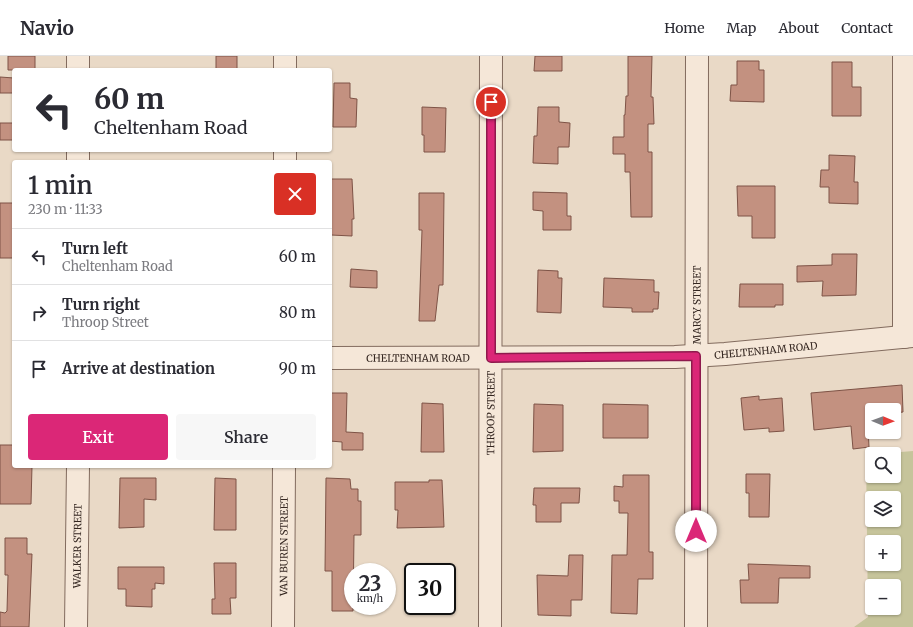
<!DOCTYPE html>
<meta charset="utf-8">
<style>
:root{--surface:#fff;--page:#f7f7f7;--text:#2b2b33;--muted:#7c7c81;--line:#e1e1e2;--accent:#db2777}
body{margin:0;font-family:Merriweather,serif;background:var(--page);color:var(--text);height:100vh;display:flex;flex-direction:column;font-size:15px;white-space:nowrap}
*{box-sizing:border-box;margin:0}
p{font-size:13px;color:var(--muted)}
.icon{flex:none;width:22px;height:22px;fill:none;stroke:currentColor;stroke-width:2;stroke-linecap:round;stroke-linejoin:round}
.map{position:relative;flex:1;overflow:hidden}
.details{position:absolute;left:12px;top:104px;width:320px;height:308px;display:flex;flex-direction:column;background:var(--surface);border-radius:4px;box-shadow:0 1px 3px #0004}
.details>*{flex:none}
.top-card{position:absolute;left:12px;top:12px;width:320px;height:84px;border-radius:4px;box-shadow:0 1px 3px #0004;background:#fff;color:var(--text);overflow:hidden}
.needle{width:26px;rotate:91deg}
.controls{position:absolute;left:865px;top:347px;display:grid;gap:8px}
.controls a{display:grid;place-items:center;width:36px;height:36px;border-radius:4px;background:var(--surface);box-shadow:0 1px 3px #0004;font-size:20px}
.speed{position:absolute;left:344px;top:507px;display:flex;gap:8px;font-size:20px;font-weight:700;text-align:center}
.speed>*{display:grid;place-content:center;width:52px;height:52px;border-radius:50%;background:var(--surface);box-shadow:0 1px 3px #0004;line-height:1}
.speed small{font-size:10px;font-weight:400}
.speed .limit{border:2px solid #111;border-radius:6px;background:#fff;color:#111}
.pin{position:absolute;display:grid;place-items:center;width:34px;height:34px;color:#fff;margin:-17px;border:2px solid #fff;border-radius:50%;box-shadow:0 1px 4px #0007}
.me{position:absolute;width:44px;margin:-22px;rotate:0deg;stroke-linejoin:round;filter:drop-shadow(0 0 3px #0008)}
.turn{display:flex;align-items:center;gap:14px;height:84px;padding:0 16px;font-size:18px}
.turn .icon{width:52px;height:52px;stroke-width:2.5}
.turn b{display:block;font-size:28px;line-height:34px}
.round{display:grid;place-items:center;flex:none;width:42px;height:42px;border-radius:4px;background:var(--page)}
.overview{display:flex;align-items:center;justify-content:space-between;height:68px;padding:0 16px}
h1{font-size:24px;font-weight:600;line-height:30px}
.button{display:flex;gap:8px;margin-top:auto;padding:8px 16px}
.button a{flex:1;height:46px;border-radius:4px;background:var(--accent);color:#fff;font-size:16px;font-weight:600;line-height:46px;text-align:center}
.button a+a{background:var(--page);color:var(--text)}
ul{padding:0;list-style:none}
li{display:flex;align-items:center;gap:12px;height:56px;padding:0 16px;border-top:1px solid var(--line)}
li div{flex:1}
li b{display:block;font-size:15px}
li em{font-style:normal}
header{display:flex;align-items:center;gap:24px;box-sizing:border-box;height:56px;padding:0 20px;background:var(--surface);border-bottom:1px solid var(--line)}
header strong{font-size:19px}
nav{display:flex;gap:22px;margin-inline-start:auto;font-size:14px}
.map>svg:first-child{display:block}
.green{fill:#c6c49b;fill-rule:evenodd}
.building{fill:#c39180;stroke:#7e5346}
.lines{fill:none;stroke-linecap:round;stroke-linejoin:round}
.street-casing{stroke:#826b5e;stroke-width:24}
.street{stroke:#f5e7d8;stroke-width:22}
.route-casing{stroke:#8e194d;stroke-width:10}
.route{stroke:#db2777;stroke-width:7}
.labels{text-anchor:middle;stroke-width:4;stroke-linejoin:round;paint-order:stroke}
.street-label{font-size:10px;fill:#342620;stroke:#f1e4d4}
</style>
<header>
<strong>Navio</strong>
<nav><a>Home</a><a>Map</a><a>About</a><a>Contact</a></nav>
</header>
<div class="map">
<svg width="913" height="571" viewBox="0 0 913 571">
<rect width="100%" height="100%" fill="#e9d9c6"/>
<path class="green" d="M 913,395 L 913,571 L 854,571 L 868,561 L 866,399 L 872,398 L 872,420 L 894,420 L 894,398 L 877,398 ZM 872,442 L 894,442 L 894,464 L 872,464 ZM 872,486 L 894,486 L 894,508 L 872,508 ZM 872,530 L 894,530 L 894,552 L 872,552 Z"/>
<path class="building" d="M 8,0 L 35,0 L 35,14 L 8,14 Z
M 216,0 L 237,0 L 237,14 L 216,14 Z
M 535,0 L 562,0 L 562,15 L 534,15 Z
M 628,0 L 652,0 L 651,41 L 653,41 L 654,68 L 648,68 L 648,96 L 652,96 L 652,161 L 631,161 L 630,116 L 625,116 L 625,98 L 613,98 L 613,81 L 624,81 L 624,59 L 625,59 L 626,40 L 628,40 Z
M 737,5 L 759,5 L 759,14 L 764,14 L 764,46 L 730,45 L 731,29 L 737,29 Z
M 832,6 L 852,6 L 852,31 L 861,31 L 861,60 L 832,60 Z
M 0,21 L 14,22 L 14,37 L 0,37 Z
M 334,27 L 350,27 L 350,42 L 357,43 L 356,71 L 333,71 Z
M 422,51 L 446,52 L 445,96 L 424,96 L 424,79 L 422,79 Z
M 538,51 L 559,51 L 559,66 L 570,67 L 569,91 L 558,91 L 558,108 L 533,107 L 534,80 L 537,80 Z
M 0,67 L 14,67 L 14,84 L 0,84 Z
M 829,99 L 855,100 L 854,126 L 858,126 L 858,148 L 829,147 L 829,131 L 820,131 L 821,114 L 829,114 Z
M 330,123 L 352,123 L 354,163 L 352,163 L 352,180 L 331,179 Z
M 737,130 L 775,130 L 775,182 L 752,182 L 752,160 L 738,160 Z
M 533,136 L 567,137 L 567,160 L 571,160 L 571,174 L 543,174 L 543,155 L 533,154 Z
M 419,137 L 444,137 L 443,229 L 439,229 L 435,265 L 419,265 L 422,174 L 419,174 Z
M 0,147 L 14,147 L 14,202 L 0,202 Z
M 832,198 L 857,198 L 856,239 L 822,240 L 823,225 L 797,226 L 797,210 L 832,209 Z
M 351,213 L 377,215 L 377,232 L 350,231 Z
M 538,214 L 558,215 L 558,222 L 562,222 L 561,257 L 537,256 Z
M 604,222 L 654,224 L 654,236 L 659,236 L 658,253 L 653,253 L 653,256 L 632,256 L 632,252 L 603,251 Z
M 740,228 L 783,228 L 783,249 L 775,249 L 775,251 L 739,251 Z
M 902,329 L 903,356 L 895,357 L 895,370 L 894,354 L 872,354 L 872,371 L 868,371 L 869,391 L 853,393 L 851,370 L 814,374 L 811,337 Z
M 330,337 L 347,337 L 346,376 L 363,377 L 363,394 L 342,394 L 342,386 L 330,385 Z
M 759,340 L 759,344 L 782,342 L 784,375 L 769,376 L 769,372 L 744,374 L 741,342 Z
M 422,347 L 443,348 L 444,396 L 421,396 Z
M 534,348 L 563,349 L 563,395 L 533,396 Z
M 603,348 L 648,349 L 648,382 L 603,382 Z
M 0,389 L 14,389 L 14,410 L 32,410 L 31,448 L 0,448 Z
M 746,418 L 770,418 L 769,461 L 749,461 L 749,437 L 746,437 Z
M 623,419 L 649,419 L 649,496 L 653,496 L 653,523 L 638,523 L 637,558 L 611,557 L 612,499 L 627,499 L 628,457 L 619,457 L 619,445 L 614,445 L 614,430 L 623,431 Z
M 120,422 L 156,422 L 156,444 L 144,443 L 144,471 L 119,472 Z
M 215,422 L 236,423 L 236,474 L 214,474 Z
M 326,422 L 350,423 L 351,433 L 358,433 L 358,445 L 361,445 L 361,479 L 354,479 L 353,555 L 332,555 L 332,515 L 325,515 Z
M 429,424 L 442,424 L 444,471 L 397,472 L 398,454 L 395,454 L 395,426 L 429,426 Z
M 534,432 L 580,432 L 579,447 L 561,447 L 561,466 L 536,466 L 536,449 L 533,449 Z
M 5,482 L 27,482 L 27,498 L 32,498 L 29,571 L 0,571 L 0,556 L 5,557 L 7,555 L 8,519 L 5,519 Z
M 569,499 L 583,499 L 582,544 L 571,544 L 571,560 L 538,559 L 537,519 L 568,520 Z
M 214,507 L 236,507 L 236,542 L 230,542 L 231,558 L 212,558 L 212,543 L 215,543 Z
M 748,508 L 810,510 L 810,522 L 779,522 L 778,547 L 741,547 L 740,524 L 749,524 Z
M 118,511 L 164,511 L 164,528 L 155,527 L 155,533 L 152,533 L 152,551 L 126,550 L 126,533 L 118,533 Z"/>
<g class="lines">
<defs>
<g id="street">
<path d="M 78,0 L 78,14"/>
<path d="M 285,14 L 285,0"/>
<path d="M 78,94 L 78,106"/>
<path d="M 285,106 L 285,94"/>
<path d="M 904,281 L 904,0"/>
<path id="s1" d="M 330,302 L 675,301 L 725,298 L 913,280"/>
<path id="s2" d="M 76,571 L 78,410"/>
<path id="s3" d="M 283,571 L 284,410"/>
<path id="s4" d="M 490,571 L 491,0"/>
<path id="s5" d="M 696,571 L 697,0"/>
</g>
</defs>
<use href="#street" class="street-casing"/>
<use href="#street" class="street"/>
</g>
<g class="lines">
<defs>
<path id="route" d="M 491,46 L 491,302 L 696,300 L 696,475"/>
</defs>
<use href="#route" class="route-casing"/>
<use href="#route" class="route"/>
</g>
<g class="labels">
<g class="street-label">
<text dy="4" stroke="none"><textPath href="#s5" startOffset="322">MARCY STREET</textPath></text>
<text dy="4" stroke="none"><textPath href="#s1" startOffset="436">CHELTENHAM ROAD</textPath></text>
<text dy="4" stroke="none"><textPath href="#s1" startOffset="88">CHELTENHAM ROAD</textPath></text>
<text dy="4" stroke="none"><textPath href="#s4" startOffset="214">THROOP STREET</textPath></text>
<text dy="4" stroke="none"><textPath href="#s2" startOffset="81">WALKER STREET</textPath></text>
<text dy="4" stroke="none"><textPath href="#s3" startOffset="81">VAN BUREN STREET</textPath></text>
</g>
</g>
</svg>
<div class="controls">
<a><svg class="needle" viewBox="-14 -14 28 28"><path d="M0-13l5 13h-10z" fill="#e53935"/><path d="M0 13l5-13h-10z" fill="#7c7c81"/></svg></a>
<a><svg class="icon" aria-label="search" viewBox="0 0 24 24"><circle cx="10" cy="10" r="6"/><path d="M15 15l6 6"/></svg></a>
<a><svg class="icon" aria-label="layers" viewBox="0 0 24 24"><path d="M12 4l9 5-9 5-9-5zM3 14l9 5 9-5"/></svg></a>
<a>+</a>
<a>−</a>
</div>
<div class="speed"><div>23<small>km/h</small></div><div class="limit">30</div></div>
<div class="pin" style="left:491px;top:46px;background:#d93025"><svg class="icon" aria-label="arrive" viewBox="0 0 24 24"><path d="M6 21V4h12l-3 4 3 4H6"/></svg></div>
<svg class="me" style="left:696px;top:475px" viewBox="-20 -20 40 40"><circle r="19" fill="#fff"/><path d="M0-13L10 11 0 6-10 11z" fill="#db2777"/></svg>
<div class="top-card">
<div class="turn"><svg class="icon" aria-label="left" viewBox="0 0 24 24"><path d="M17 20v-9H6M10 6l-5 5 5 5"/></svg><div><b>60 m</b>Cheltenham Road</div></div>
</div>
<section class="details">
<div class="overview"><div><h1>1 min</h1><p>230 m · 11:33</p></div><a class="round" style="background:#d93025;color:#fff"><svg class="icon" aria-label="close" viewBox="0 0 24 24"><path d="M6 6l12 12M18 6L6 18"/></svg></a></div>
<ul>
<li><svg class="icon" aria-label="left" viewBox="0 0 24 24"><path d="M17 20v-9H6M10 6l-5 5 5 5"/></svg><div><b>Turn left</b><p>Cheltenham Road</p></div><em>60 m</em></li>
<li><svg class="icon" aria-label="right" viewBox="0 0 24 24"><path d="M7 20v-9h11M14 6l5 5-5 5"/></svg><div><b>Turn right</b><p>Throop Street</p></div><em>80 m</em></li>
<li><svg class="icon" aria-label="arrive" viewBox="0 0 24 24"><path d="M6 21V4h12l-3 4 3 4H6"/></svg><div><b>Arrive at destination</b></div><em>90 m</em></li>
</ul>
<div class="button"><a>Exit</a><a>Share</a></div>
</section>
</div>
